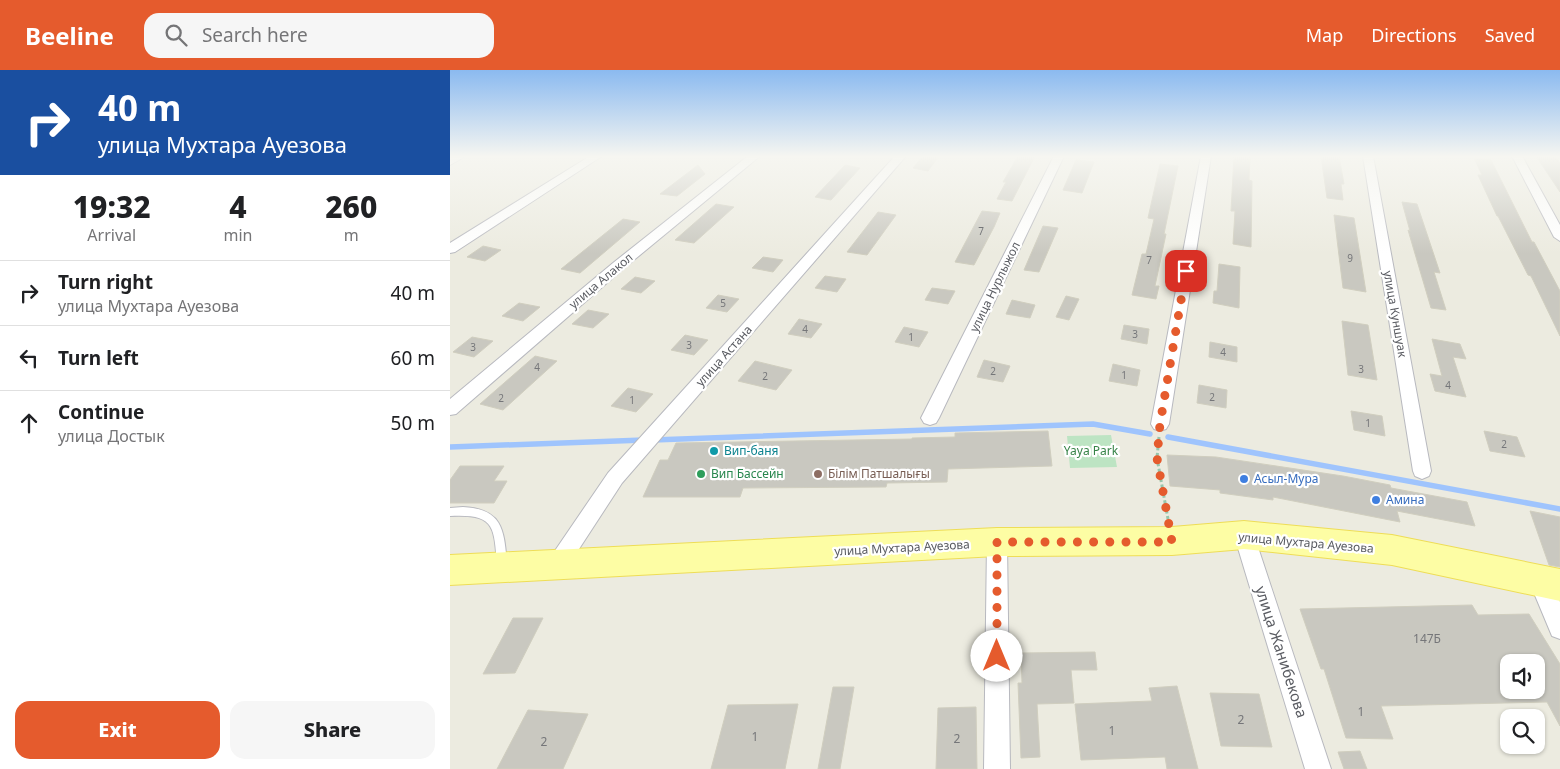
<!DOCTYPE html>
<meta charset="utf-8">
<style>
:root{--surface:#fff;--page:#f6f6f6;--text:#202124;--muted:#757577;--line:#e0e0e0;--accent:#e55b2d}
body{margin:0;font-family:"Noto Sans",sans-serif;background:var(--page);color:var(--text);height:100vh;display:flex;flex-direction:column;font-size:19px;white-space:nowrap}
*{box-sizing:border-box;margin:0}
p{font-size:16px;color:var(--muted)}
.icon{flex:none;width:28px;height:28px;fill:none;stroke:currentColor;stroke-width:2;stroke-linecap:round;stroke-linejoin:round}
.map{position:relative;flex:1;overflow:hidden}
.drawer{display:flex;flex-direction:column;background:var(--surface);width:450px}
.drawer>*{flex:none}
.guide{background:#1a4fa0;color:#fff;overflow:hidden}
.controls{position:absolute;left:1050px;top:584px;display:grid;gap:10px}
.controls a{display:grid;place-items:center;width:45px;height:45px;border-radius:10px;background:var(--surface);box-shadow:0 1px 4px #0004;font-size:25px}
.pin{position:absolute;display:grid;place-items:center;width:42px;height:42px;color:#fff;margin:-21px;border-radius:10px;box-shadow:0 2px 8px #0006}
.me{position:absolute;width:55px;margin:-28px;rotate:0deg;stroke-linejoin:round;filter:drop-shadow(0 0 4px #0008)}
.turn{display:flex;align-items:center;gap:18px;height:105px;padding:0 15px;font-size:22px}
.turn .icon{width:65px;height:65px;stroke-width:2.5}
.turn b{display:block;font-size:35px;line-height:42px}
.eta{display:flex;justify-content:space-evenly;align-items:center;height:85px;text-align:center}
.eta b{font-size:30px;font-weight:800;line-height:35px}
.cta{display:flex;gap:10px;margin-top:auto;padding:10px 15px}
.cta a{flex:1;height:58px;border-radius:15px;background:var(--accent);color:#fff;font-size:20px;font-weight:800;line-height:58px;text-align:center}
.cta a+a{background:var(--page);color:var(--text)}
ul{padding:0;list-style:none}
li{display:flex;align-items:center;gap:15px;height:65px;padding:0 15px;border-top:1px solid var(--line)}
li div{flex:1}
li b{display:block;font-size:19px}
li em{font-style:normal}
header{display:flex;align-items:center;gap:30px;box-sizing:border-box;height:70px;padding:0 25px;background:var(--accent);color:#fff}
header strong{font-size:24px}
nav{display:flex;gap:28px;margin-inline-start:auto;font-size:18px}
.search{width:350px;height:45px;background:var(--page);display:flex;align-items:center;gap:12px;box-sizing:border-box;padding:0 18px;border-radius:15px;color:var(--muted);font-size:19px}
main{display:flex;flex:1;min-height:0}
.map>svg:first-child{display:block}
.green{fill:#bde4c3}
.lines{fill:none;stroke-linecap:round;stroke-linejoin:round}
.stream{stroke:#9fc4fd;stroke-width:5.5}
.building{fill:#c9c8c0;stroke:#d0cebf;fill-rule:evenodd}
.service-casing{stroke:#b8b9bf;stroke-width:2}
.minor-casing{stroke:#b8b9bf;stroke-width:2}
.primary-casing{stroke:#eedd57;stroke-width:2}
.path{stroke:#97c6ad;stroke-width:3;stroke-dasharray:5.5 2.5;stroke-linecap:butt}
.service{fill:#fff;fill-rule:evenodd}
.minor{fill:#fff;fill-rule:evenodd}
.primary{fill:#fdfda4;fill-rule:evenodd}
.route{stroke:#e55b2d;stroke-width:9;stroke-dasharray:0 16.2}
.culture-dot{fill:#0f9aa8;stroke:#fff;stroke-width:2}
.leisure-dot{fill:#2e9e5b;stroke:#fff;stroke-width:2}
.education-dot{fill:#8d6e63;stroke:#fff;stroke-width:2}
.shop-dot{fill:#3f7fe0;stroke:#fff;stroke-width:2}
.labels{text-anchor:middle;stroke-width:4.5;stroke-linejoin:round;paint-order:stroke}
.number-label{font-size:10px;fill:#757679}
.street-label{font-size:12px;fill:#595b61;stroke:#fff}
.culture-label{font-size:12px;fill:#0d838f;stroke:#fff;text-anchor:start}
.park-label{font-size:12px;fill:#368347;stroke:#fff}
.leisure-label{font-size:12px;fill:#27864d;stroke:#fff;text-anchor:start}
.education-label{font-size:12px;fill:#785e54;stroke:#fff;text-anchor:start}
.shop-label{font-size:12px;fill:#366cbe;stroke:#fff;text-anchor:start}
.near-number-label{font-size:12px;fill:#757679}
.near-street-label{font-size:15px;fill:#595b61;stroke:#fff}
</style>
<header>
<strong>Beeline</strong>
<div class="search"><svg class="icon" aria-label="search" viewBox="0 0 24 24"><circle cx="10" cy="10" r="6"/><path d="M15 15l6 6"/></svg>Search here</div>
<nav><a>Map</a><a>Directions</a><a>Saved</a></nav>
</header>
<main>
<section class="drawer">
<div class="guide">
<div class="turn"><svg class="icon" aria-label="right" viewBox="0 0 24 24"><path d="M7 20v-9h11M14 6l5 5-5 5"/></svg><div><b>40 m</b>улица Мухтара Ауезова</div></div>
</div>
<div class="eta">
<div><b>19:32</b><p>Arrival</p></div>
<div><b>4</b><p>min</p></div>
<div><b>260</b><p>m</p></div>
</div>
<ul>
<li><svg class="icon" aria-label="right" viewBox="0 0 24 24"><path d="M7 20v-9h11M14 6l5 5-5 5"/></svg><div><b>Turn right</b><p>улица Мухтара Ауезова</p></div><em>40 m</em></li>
<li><svg class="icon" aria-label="left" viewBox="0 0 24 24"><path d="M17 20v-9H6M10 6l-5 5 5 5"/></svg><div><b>Turn left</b></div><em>60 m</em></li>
<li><svg class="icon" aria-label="ahead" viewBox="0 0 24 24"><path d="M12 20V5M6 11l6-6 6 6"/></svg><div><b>Continue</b><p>улица Достык</p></div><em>50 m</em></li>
</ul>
<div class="cta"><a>Exit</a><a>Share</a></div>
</section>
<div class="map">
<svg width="1110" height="699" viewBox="0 0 1110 699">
<rect width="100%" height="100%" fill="#ecebe0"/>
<path class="green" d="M 661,365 L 667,397 L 620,398 L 617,366 Z"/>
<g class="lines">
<path class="stream" d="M 718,367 L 1110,439
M 203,370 L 643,354 L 700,364
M 0,377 L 194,370"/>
</g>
<path class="building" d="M 473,86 L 489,86 L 478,101 L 463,98 Z
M 568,86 L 585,86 L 562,131 L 547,129 L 556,112 L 553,112 Z
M 784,86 L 800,87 L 799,110 L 802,111 L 801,177 L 783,174 L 785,141 L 781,141 Z
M 871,86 L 889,86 L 894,114 L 891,114 L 893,130 L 877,128 Z
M 1086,86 L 1106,87 L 1110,93 L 1110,122 Z
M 1024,88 L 1041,90 L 1082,172 L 1084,172 L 1110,221 L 1110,266 L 1081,206 L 1078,205 L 1048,146 L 1047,146 L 1028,105 L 1032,105 Z
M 626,90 L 644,92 L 632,123 L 613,120 Z
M 710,94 L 728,96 L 714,164 L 716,164 L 705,216 L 709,216 L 706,229 L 682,225 L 692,184 L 696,184 L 704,149 L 698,148 Z
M 248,95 L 255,104 L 227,126 L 210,124 Z
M 395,95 L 410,98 L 381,130 L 365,127 Z
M 952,132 L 967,134 L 990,203 L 984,202 L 996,240 L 981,238 L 958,160 L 960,161 Z
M 266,134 L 284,137 L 244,173 L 225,170 Z
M 532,141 L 550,143 L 544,157 L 524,195 L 505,192 Z
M 428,142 L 446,145 L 417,185 L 397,182 Z
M 884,145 L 904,148 L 916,222 L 893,218 Z
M 173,149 L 190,152 L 130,203 L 111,199 Z
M 593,156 L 608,158 L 589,202 L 574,200 Z
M 33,176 L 51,180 L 35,191 L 17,187 Z
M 313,187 L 333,190 L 323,202 L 302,198 Z
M 769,194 L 790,197 L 789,238 L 763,233 L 764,221 L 767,221 Z
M 375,206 L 396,209 L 387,222 L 365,218 Z
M 185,207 L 205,211 L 191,223 L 171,219 Z
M 482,218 L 505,221 L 498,234 L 475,230 Z
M 268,225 L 289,229 L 277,242 L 256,238 Z
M 616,226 L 629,229 L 619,250 L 606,247 Z
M 562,230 L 585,235 L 580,248 L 556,244 Z
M 69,233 L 90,237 L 73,251 L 52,246 Z
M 138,240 L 159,244 L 143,258 L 122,254 Z
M 349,249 L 372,254 L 361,268 L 338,264 Z
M 892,251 L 918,255 L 927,310 L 898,305 Z
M 674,255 L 699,259 L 697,274 L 671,269 Z
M 454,257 L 478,262 L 469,277 L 445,272 Z
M 235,265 L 258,270 L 244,285 L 221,280 Z
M 22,267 L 43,271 L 24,287 L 3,282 Z
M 982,269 L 1010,274 L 1016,289 L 1003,287 L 1016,327 L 985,321 L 980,304 L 992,306 Z
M 760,272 L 787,277 L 787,292 L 759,287 Z
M 85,286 L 107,291 L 53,340 L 30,334 Z
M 534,290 L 560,296 L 553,312 L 527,307 Z
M 305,291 L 342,300 L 326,320 L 288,311 Z
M 663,294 L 690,300 L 687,316 L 659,311 Z
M 749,315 L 777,320 L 776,338 L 747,333 Z
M 178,318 L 203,324 L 186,342 L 161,336 Z
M 901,341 L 932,346 L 935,366 L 904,360 Z
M 598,361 L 602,396 L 498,399 L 497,412 L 437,413 L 436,417 L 293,418 L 290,427 L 193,427 L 210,390 L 218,390 L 226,373 L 462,369 L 462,368 L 505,367 L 505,363 Z
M 1034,361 L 1067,367 L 1075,387 L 1040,381 Z
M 717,385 L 766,387 L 893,406 L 940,415 L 941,418 L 1017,432 L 1025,456 L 947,441 L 950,452 L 823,427 L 823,430 L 770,423 L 770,420 L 720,416 Z
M 10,396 L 54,396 L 44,411 L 57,411 L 44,433 L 0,433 L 0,410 Z
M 1080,441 L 1110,447 L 1110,497 L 1099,495 Z
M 1022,535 L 1028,545 L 1079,544 L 1110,594 L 1110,656 L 1097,632 L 931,636 L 943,669 L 896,668 L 874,599 L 871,599 L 850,539 ZM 1059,592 L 1086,592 L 1086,620 L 1059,620 Z
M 63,548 L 93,548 L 65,603 L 33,604 Z
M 645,582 L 647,600 L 621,600 L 624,633 L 587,634 L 590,687 L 571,688 L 568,613 L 572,613 L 571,583 Z
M 727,616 L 748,699 L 717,699 L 715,687 L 631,690 L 625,634 L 702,631 L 699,618 Z
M 383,617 L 404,617 L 390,699 L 368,699 Z
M 760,623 L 809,624 L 822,677 L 771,676 Z
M 348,634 L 335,699 L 261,699 L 278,635 Z
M 526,637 L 527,699 L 486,699 L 488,638 Z
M 78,640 L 138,644 L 113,699 L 47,699 Z
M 910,681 L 917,699 L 894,699 L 888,682 Z"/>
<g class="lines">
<defs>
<path id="service" d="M 13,437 C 53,439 54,460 57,494 L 56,497 L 52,499 L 48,497 L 47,494 C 44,455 44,444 0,446 L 0,438 Z"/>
<path id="minor" d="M 3,86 L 16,86 L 0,95 L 0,88 Z
M 140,86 L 152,86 L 5,182 L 0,183 L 0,173 Z
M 298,86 L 310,86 L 173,199 L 6,344 L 0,345 L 0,329 L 163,193 Z
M 445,86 L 456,86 L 172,413 L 114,502 L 107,505 L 100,502 L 96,495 L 100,488 L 158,403 Z
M 604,86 L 614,86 L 489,348 L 486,353 L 480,355 L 474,353 L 471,348 Z
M 751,86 L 761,86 L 719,354 L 716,359 L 710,361 L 704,359 L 701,354 Z
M 913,86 L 923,86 L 981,401 L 979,406 L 972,409 L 965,406 L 963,401 Z
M 1062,86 L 1072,86 L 1110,155 L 1110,171 L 1104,167 Z
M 794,456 L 801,459 L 804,465 L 881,699 L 855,699 L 784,465 L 787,459 Z
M 547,463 L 554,466 L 557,472 L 560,699 L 534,699 L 537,472 L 540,466 Z
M 1090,501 L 1098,504 L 1110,532 L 1110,569 L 1102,566 L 1079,511 L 1082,504 Z"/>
<path id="primary" d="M 794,451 L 942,465 L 1110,499 L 1110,531 L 942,495 L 794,479 L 722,485 L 547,486 L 0,515 L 0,485 L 547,458 L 722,457 Z"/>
</defs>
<use href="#service" class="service-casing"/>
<use href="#minor" class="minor-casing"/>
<use href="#primary" class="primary-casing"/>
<path class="path" d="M 709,367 L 707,388 L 718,449"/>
<use href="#service" class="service"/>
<use href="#minor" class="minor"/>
<use href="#primary" class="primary"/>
</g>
<linearGradient id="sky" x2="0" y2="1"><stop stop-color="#8bbaf0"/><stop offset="0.47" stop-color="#f6f6f1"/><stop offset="1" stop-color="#f6f6f1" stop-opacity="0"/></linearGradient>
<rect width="1110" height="184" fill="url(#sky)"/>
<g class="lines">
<path class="route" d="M 547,586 L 547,472 L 722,472 L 707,388 L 710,354 L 736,201"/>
</g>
<circle class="culture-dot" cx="264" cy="381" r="5"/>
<circle class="leisure-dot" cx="251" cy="404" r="5"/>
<circle class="education-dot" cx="368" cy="404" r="5"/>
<g class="shop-dot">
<circle cx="794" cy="409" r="5"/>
<circle cx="926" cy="430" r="5"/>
</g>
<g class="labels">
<g class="number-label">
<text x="531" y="165">7</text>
<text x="900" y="192">9</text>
<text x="699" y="194">7</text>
<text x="273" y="237">5</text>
<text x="355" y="263">4</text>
<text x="685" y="268">3</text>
<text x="461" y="271">1</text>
<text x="239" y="279">3</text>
<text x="23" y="281">3</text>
<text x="773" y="286">4</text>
<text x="87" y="301">4</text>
<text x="911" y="303">3</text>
<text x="543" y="305">2</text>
<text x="674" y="309">1</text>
<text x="315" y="310">2</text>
<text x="998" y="319">4</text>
<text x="762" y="331">2</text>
<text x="51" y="332">2</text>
<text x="182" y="334">1</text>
<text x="918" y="357">1</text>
<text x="1054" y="378">2</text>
</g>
<g class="street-label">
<text transform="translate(151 211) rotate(-40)" y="4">улица Алакол</text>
<text transform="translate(545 217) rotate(-64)" y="4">улица Нурлыжол</text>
<text transform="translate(945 244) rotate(80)" y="4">улица Куншуак</text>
<text transform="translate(274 286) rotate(-48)" y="4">улица Астана</text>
<text transform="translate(856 473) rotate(5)" y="4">улица Мухтара Ауезова</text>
<text transform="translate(452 478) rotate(-3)" y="4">улица Мухтара Ауезова</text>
</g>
<g class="culture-label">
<text x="274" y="385">Вип-баня</text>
</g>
<g class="park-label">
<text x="641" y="385">Yaya Park</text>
</g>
<g class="leisure-label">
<text x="261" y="408">Вип Бассейн</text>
</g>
<g class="education-label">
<text x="378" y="408">Білім Патшалығы</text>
</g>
<g class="shop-label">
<text x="804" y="413">Асыл-Мура</text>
<text x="936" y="434">Амина</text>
</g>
<g class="near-number-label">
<text x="977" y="573">147Б</text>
<text x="911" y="646">1</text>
<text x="791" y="654">2</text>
<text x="662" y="665">1</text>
<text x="305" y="671">1</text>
<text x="507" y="673">2</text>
<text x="94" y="676">2</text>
</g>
<g class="near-street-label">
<text transform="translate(831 582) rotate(72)" y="5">улица Жанибекова</text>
</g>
</g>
</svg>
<div class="controls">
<a><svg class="icon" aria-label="sound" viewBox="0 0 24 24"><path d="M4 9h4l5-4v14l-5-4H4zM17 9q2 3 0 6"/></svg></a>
<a><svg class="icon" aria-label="search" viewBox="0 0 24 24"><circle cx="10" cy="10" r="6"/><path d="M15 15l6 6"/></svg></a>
</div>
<div class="pin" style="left:736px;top:201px;background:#d93025"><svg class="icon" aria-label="arrive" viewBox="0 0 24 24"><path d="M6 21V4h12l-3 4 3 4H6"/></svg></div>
<svg class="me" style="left:547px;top:586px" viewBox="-20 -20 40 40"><circle r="19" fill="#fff"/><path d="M0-13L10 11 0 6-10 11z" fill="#e55b2d"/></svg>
</div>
</main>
